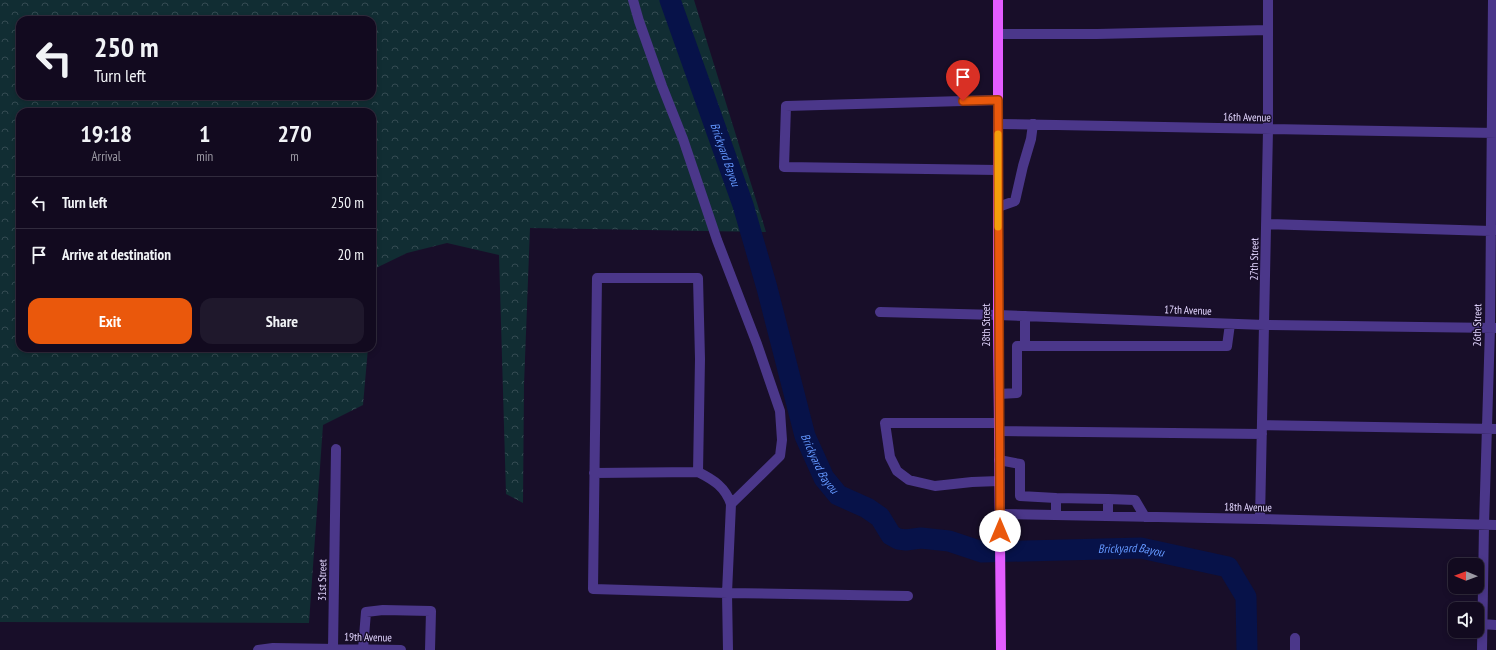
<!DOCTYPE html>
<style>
:root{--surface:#120a1f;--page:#1f182c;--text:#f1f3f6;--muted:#9c9aa4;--line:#312b3d;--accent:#ea580c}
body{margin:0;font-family:"PT Sans Narrow",sans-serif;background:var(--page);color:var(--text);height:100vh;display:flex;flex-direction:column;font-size:15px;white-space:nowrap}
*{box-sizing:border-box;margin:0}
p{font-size:13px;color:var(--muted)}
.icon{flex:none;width:22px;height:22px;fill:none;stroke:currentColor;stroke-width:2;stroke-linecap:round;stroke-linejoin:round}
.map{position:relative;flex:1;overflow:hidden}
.side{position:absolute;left:16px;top:108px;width:360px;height:244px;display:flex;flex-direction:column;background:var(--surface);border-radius:12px;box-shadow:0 2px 6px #0003,0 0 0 1px var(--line)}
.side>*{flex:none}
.top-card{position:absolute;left:16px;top:16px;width:360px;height:84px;border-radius:12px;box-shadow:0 2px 6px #0003,0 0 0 1px var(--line);background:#120a1f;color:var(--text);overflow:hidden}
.needle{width:26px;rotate:271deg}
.controls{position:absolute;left:1448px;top:558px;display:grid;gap:8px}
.controls a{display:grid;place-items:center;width:36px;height:36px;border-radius:8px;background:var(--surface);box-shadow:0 2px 6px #0003,0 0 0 1px var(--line);font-size:20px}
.pin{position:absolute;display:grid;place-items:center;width:34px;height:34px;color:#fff;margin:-41px -17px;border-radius:50% 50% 50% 0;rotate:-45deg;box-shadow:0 0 4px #0007}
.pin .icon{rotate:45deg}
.me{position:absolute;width:44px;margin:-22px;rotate:0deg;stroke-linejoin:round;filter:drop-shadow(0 0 3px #0008)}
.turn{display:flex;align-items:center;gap:14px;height:84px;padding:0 12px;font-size:18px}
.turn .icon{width:52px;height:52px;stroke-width:2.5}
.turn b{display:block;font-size:28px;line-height:34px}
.eta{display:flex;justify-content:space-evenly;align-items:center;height:68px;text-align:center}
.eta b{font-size:24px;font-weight:600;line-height:28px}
.primary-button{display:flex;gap:8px;margin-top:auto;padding:8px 12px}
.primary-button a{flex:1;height:46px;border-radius:12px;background:var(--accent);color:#fff;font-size:16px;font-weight:600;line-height:46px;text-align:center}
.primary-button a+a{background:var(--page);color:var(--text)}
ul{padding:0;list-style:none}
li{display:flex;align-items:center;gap:12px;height:52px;padding:0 12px;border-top:1px solid var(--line)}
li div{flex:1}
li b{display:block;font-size:15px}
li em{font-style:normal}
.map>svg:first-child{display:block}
.forest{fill:url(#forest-crowns);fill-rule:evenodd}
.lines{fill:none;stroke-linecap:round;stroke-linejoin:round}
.river{stroke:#071249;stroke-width:21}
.minor{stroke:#4b378a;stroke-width:10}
.major{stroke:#e35dff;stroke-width:10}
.route-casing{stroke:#983908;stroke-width:10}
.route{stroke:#ea580c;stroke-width:7}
.slow{stroke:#f59e0b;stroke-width:7}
.labels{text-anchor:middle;stroke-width:3;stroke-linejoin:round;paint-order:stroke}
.street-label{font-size:11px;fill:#e3d6ff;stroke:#180e29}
.water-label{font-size:12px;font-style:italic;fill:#6498ff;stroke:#180e29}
</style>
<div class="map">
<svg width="1496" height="650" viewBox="0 0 1496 650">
<defs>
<pattern id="forest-crowns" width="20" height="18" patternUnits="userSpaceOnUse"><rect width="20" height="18" fill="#112d33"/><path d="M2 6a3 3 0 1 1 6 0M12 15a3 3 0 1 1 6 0" fill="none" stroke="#344b52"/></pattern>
</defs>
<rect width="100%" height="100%" fill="#180e29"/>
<path class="forest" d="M 0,0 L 694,0 L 766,232 L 530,228 L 524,385 L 523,503 L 506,494 L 499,255 L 447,243 L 407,253 L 376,268 L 372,309 L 372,112 L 20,112 L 20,348 L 368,348 L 363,405 L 323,425 L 309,623 L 0,622 ZM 20,20 L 372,20 L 372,96 L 20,96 Z"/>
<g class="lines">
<path class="river" id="s1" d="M 670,0 L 743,205 L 767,288 L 805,436 L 824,478 L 838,495 L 867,508 L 880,517 L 891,535 L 898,539 L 906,540 L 921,538 L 949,541 L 982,552 L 1141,548 L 1228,567 L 1246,597 L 1247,650"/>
<path class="minor" d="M 633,0 L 639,21 L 662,86 L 683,139 L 717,240 L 757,344 L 780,411 L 782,440 L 780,456 L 731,504 L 727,593 L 728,650
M 998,34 L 1097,34 L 1268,30
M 998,124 L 1496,133
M 998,170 L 784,167 L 786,106 L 998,100
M 998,207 L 1015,201 L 1023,166 L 1031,139 L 1033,124
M 1266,224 L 1491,231 L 1496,230
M 880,312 L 998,315 L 1265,325 L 1496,328
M 1025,346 L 1025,316
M 999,394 L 1017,393 L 1017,346 L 1227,346 L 1230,324
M 999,423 L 885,423 L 890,457 L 897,471 L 909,480 L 935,486 L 972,482 L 999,481
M 1262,425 L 1496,429
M 999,431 L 1262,434
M 999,460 L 1020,464 L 1020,496 L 1056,498 L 1056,515
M 698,472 C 714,480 725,487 731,504
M 594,473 L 698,472 L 700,359 L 698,278 L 597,278 L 593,589 L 727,593 L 908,596
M 1056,498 L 1108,499 L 1108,516
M 1108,499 L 1135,500 L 1145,517
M 1000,514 L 1260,519 L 1496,525
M 1260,519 L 1268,130 L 1268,0
M 1482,624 L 1496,625
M 1295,638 L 1295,650
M 333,649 L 336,449
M 363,649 L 366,612 L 383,610 L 431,611 L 430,650
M 258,650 L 273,648
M 273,650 L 273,648 L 401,650
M 1482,650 L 1484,525 L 1490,328 L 1493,0"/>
<path class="major" d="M 998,0 L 998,315 L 1001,650"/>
</g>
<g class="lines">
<defs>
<path id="route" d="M 963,101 L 998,100 L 1000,531"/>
</defs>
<use href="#route" class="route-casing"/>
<use href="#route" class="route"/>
<path class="slow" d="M 998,134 L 998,227"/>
</g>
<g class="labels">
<g class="street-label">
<text transform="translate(1247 117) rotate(1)" y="4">16th Avenue</text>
<text transform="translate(1254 259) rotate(-89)" y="4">27th Street</text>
<text transform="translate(1188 310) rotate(2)" y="4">17th Avenue</text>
<text transform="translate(986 325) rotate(-90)" y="4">28th Street</text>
<text transform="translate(1477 325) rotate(-89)" y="4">26th Street</text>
<text transform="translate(1248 507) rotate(1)" y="4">18th Avenue</text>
<text transform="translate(322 580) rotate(-89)" y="4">31st Street</text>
<text transform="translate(368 637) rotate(1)" y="4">19th Avenue</text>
</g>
<g class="water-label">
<text dy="4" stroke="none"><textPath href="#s1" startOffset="164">Brickyard Bayou</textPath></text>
<text dy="4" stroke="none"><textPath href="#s1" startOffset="488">Brickyard Bayou</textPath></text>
<text dy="4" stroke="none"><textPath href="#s1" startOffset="837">Brickyard Bayou</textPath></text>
</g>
</g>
</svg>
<div class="controls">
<a><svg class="needle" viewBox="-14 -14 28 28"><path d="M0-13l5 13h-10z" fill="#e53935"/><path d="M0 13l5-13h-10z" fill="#9c9aa4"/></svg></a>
<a><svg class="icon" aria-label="sound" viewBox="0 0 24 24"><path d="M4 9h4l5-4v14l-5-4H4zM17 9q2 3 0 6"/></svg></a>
</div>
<div class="pin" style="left:963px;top:101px;background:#d93025"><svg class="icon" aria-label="arrive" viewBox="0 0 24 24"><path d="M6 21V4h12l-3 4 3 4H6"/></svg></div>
<svg class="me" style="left:1000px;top:531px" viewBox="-20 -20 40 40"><circle r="19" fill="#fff"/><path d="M0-13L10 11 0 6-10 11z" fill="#ea580c"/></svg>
<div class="top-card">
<div class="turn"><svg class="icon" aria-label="left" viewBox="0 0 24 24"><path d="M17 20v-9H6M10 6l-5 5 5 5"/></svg><div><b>250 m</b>Turn left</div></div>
</div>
<section class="side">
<div class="eta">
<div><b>19:18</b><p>Arrival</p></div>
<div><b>1</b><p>min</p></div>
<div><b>270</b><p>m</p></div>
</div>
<ul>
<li><svg class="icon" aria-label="left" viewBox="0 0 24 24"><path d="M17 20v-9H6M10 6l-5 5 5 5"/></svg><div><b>Turn left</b></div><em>250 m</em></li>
<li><svg class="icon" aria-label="arrive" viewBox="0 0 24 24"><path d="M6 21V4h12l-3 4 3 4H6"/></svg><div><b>Arrive at destination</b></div><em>20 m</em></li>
</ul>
<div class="primary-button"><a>Exit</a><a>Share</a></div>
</section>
</div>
